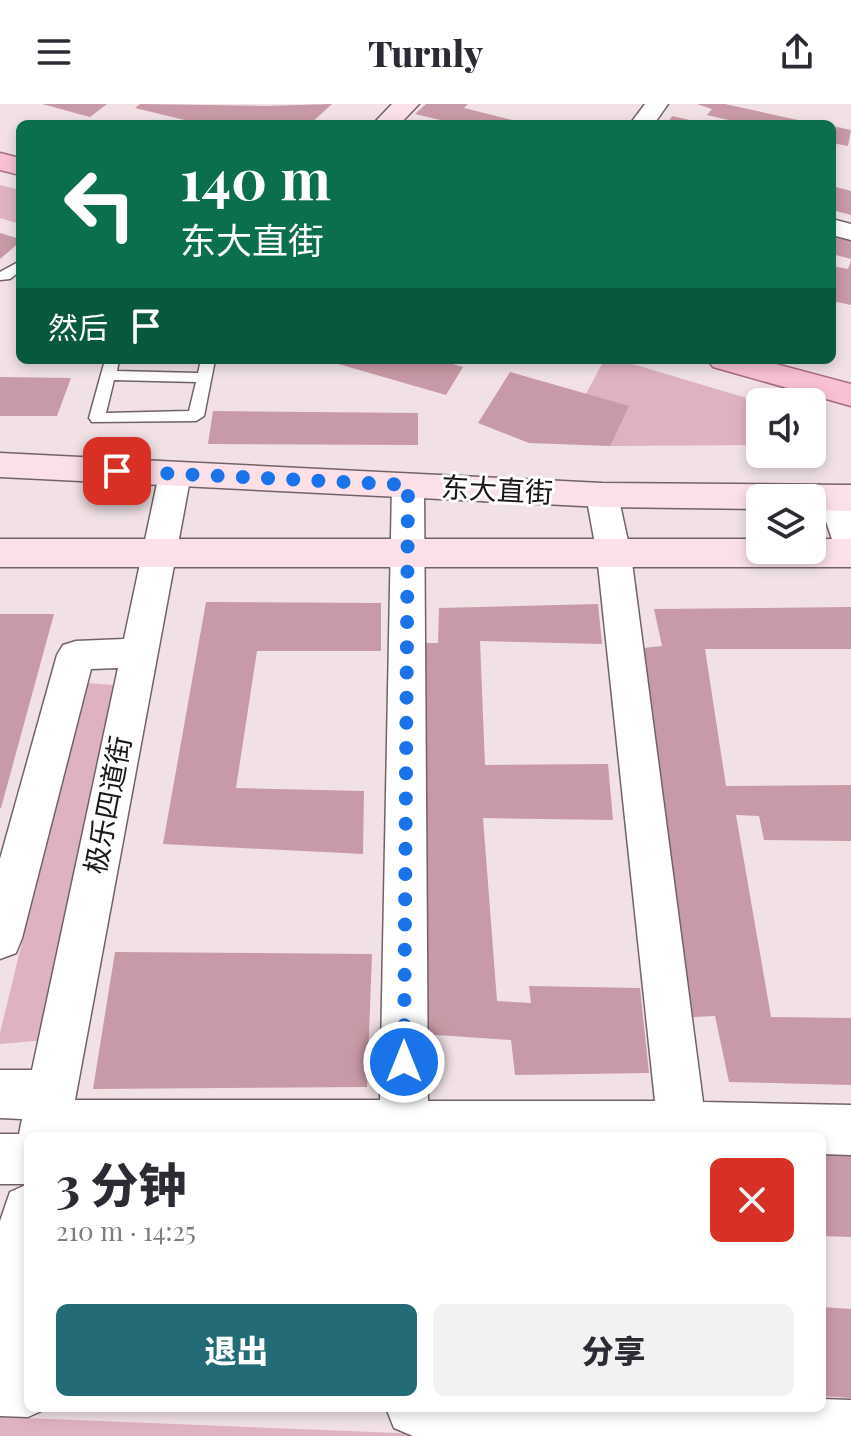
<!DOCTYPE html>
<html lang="zh">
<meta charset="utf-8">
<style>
:root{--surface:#fff;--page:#f2f2f3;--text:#2b2b33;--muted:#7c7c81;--accent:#236c77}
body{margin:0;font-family:"Playfair Display","Noto Sans SC",serif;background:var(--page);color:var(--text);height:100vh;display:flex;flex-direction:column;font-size:30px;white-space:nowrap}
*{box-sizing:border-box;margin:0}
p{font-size:26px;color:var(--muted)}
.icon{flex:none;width:44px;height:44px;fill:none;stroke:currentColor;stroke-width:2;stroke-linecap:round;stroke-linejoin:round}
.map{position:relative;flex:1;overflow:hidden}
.drawer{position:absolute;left:24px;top:1028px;width:802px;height:280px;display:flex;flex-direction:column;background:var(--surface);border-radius:12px;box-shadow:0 4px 12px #0003}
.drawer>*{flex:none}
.guide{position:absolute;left:16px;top:16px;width:820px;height:244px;border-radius:12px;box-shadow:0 4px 12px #0003;background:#0b6e4f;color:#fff;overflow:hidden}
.fabs{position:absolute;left:746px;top:284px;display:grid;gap:16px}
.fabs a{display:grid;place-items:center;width:80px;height:80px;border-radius:12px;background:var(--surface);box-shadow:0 4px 12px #0003;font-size:40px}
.pin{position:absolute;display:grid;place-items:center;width:68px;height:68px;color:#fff;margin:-34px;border-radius:16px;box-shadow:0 4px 12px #0006}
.me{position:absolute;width:88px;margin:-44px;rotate:0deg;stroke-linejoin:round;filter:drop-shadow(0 0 6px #0008)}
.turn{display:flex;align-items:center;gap:28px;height:168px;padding:0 32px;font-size:36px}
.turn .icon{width:104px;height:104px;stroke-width:2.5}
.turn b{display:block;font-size:56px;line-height:68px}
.then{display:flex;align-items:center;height:76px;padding:0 32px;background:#0003;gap:16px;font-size:30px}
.round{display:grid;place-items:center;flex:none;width:84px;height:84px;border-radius:12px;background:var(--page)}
.summary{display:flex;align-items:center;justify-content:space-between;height:136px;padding:0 32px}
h1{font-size:48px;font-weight:800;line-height:60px}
.action{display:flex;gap:16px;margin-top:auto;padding:16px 32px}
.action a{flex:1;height:92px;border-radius:12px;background:var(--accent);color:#fff;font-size:32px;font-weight:800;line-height:92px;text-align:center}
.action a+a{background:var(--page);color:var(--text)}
header{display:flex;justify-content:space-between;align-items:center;height:104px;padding:0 32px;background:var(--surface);font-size:36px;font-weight:800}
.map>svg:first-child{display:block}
.green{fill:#dfb2bf}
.building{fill:#c899a6}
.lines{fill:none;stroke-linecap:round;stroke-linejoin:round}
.lane-casing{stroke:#706367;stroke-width:3}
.street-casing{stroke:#706367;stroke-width:3}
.secondary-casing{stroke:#706367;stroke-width:3}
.primary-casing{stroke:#a66a7c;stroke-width:3}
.lane{fill:#fff;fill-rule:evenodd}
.street{fill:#fff;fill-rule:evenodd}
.secondary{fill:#fbe0e8;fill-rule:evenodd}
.primary{fill:#f7c1d1;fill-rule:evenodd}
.route{stroke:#1a73e8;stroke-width:14;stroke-dasharray:0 25.2}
.labels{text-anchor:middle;stroke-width:6;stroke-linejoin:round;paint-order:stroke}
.street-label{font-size:28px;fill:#1b1617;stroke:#fff}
</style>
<header><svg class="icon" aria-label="menu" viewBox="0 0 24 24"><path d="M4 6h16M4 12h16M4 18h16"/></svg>Turnly<svg class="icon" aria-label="share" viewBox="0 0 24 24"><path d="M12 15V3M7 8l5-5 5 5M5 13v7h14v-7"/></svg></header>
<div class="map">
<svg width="851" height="1332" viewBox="0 0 851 1332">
<rect width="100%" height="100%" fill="#f1e1e5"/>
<path class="green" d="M 0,81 L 20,86 L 20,120 L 0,114 Z
M 604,256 L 619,256 L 760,298 L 760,341 L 610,342 L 586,290 Z
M 85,579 L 128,582 L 46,936 L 0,940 L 0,929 Z
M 0,1313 L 472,1332 L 0,1332 Z"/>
<path class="building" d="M 42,0 L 107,0 L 90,13 Z
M 140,0 L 266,2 L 332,0 L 310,20 L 201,20 L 135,4 Z
M 426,0 L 468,0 L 464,4 L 528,20 L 457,20 L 415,10 Z
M 697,0 L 725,0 L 816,20 L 746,20 L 707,11 L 712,5 Z
M 672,12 L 703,19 L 703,20 L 667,20 Z
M 832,22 L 851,26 L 848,42 L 832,39 Z
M 832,82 L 851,87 L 851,111 L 832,106 Z
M 0,129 L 20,135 L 20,138 L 0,155 Z
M 832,131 L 851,136 L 851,155 L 832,150 Z
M 851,157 L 851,201 L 832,197 L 832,162 L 848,165 Z
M 439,256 L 463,263 L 446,291 L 328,257 Z
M 510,268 L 629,302 L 610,342 L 529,339 L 478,319 Z
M 0,273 L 71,274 L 57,312 L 0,312 Z
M 213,307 L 418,309 L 418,341 L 208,340 Z
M 206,498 L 381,499 L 381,547 L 257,547 L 236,684 L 364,687 L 363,750 L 163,740 Z
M 598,500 L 602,540 L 480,537 L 485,661 L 608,660 L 613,716 L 483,714 L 497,897 L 531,899 L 529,882 L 640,884 L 649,969 L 515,971 L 511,936 L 422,930 L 423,539 L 438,539 L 439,504 Z
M 851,503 L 851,545 L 705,545 L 726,682 L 851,681 L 851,737 L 764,736 L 759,712 L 736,711 L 771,913 L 851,914 L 851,981 L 729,978 L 715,912 L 693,913 L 643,544 L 662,542 L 654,505 Z
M 0,510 L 54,510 L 1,704 L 0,704 Z
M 115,848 L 372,850 L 367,983 L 93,985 Z
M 822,1049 L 851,1050 L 851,1133 L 822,1132 Z
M 822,1203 L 851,1205 L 851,1294 L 822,1292 Z"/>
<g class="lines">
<defs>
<path id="lane" d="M 20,157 L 20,167 L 10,175 L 0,176 L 0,168 Z
M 105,256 L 119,256 L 117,267 L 198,269 L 201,256 L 215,256 L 204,312 L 196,317 L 92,318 L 89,314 ZM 114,276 L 196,278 L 189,307 L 106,309 Z"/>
<path id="street" d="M 645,0 L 668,0 L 654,20 L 630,20 Z
M 832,115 L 851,120 L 851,136 L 832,131 Z
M 175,359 L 186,362 L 191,370 L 75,996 L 380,996 L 392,381 L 396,373 L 408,370 L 420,373 L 424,381 L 428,997 L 655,997 L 597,451 L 586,391 L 590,383 L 602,380 L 614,383 L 618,391 L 631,451 L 703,998 L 851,1001 L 851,1051 L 822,1050 L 822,1032 L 28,1032 L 28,1080 L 0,1080 L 0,1030 L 19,1030 L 22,1015 L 0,1014 L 0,966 L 32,966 L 118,564 L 91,565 L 22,834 L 16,849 L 0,855 L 0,755 L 57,551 L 63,541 L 76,537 L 124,535 L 159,370 L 164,362 Z
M 834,383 L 846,386 L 851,396 L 851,459 L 839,456 L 818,394 L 822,386 Z
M 28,1080 L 28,1247 L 24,1257 L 28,1257 L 28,1304 L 48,1304 L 28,1313 L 0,1312 L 0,1117 L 10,1088 Z
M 822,1295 L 851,1296 L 851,1332 L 413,1332 L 394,1324 L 386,1304 L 822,1304 Z"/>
<path id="secondary" d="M 392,0 L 419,0 L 400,20 L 373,20 Z
M 0,349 L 602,379 L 851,381 L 851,407 L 812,406 L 812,394 L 760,394 L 760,405 L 602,403 L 0,373 Z
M 0,435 L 760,435 L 760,446 L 812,446 L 812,435 L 851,435 L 851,463 L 0,463 Z"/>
<path id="primary" d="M 0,49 L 20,54 L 20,71 L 0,66 Z
M 708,256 L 761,256 L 851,280 L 851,302 L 713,263 Z"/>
</defs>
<use href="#lane" class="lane-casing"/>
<use href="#street" class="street-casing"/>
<use href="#secondary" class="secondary-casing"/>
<use href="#primary" class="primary-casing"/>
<use href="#lane" class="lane"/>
<use href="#street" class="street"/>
<use href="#secondary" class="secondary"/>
<use href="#primary" class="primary"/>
</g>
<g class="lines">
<path class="route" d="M 117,367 L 408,381 L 404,958"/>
</g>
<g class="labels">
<g class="street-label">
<text transform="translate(497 386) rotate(3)" y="10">东大直街</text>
<text transform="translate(108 701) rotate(-79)" y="10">极乐四道街</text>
</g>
</g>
</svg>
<div class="fabs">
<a><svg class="icon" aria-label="sound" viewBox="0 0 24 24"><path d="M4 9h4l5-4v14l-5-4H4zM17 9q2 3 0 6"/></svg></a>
<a><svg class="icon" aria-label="layers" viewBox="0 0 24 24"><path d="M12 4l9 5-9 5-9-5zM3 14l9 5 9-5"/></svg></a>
</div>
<div class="pin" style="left:117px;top:367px;background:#d93025"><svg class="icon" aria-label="arrive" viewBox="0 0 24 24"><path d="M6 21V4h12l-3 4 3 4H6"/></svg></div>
<svg class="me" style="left:404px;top:958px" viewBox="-20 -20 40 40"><circle r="17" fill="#1a73e8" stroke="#fff" stroke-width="3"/><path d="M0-11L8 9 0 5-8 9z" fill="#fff"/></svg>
<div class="guide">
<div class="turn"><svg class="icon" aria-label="left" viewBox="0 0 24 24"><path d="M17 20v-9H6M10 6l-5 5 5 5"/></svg><div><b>140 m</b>东大直街</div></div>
<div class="then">然后<svg class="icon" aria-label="arrive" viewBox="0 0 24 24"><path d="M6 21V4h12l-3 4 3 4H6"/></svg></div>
</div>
<section class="drawer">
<div class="summary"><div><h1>3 分钟</h1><p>210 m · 14:25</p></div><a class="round" style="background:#d93025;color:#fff"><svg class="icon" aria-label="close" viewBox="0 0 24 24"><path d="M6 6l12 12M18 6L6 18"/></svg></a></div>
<div class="action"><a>退出</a><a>分享</a></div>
</section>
</div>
